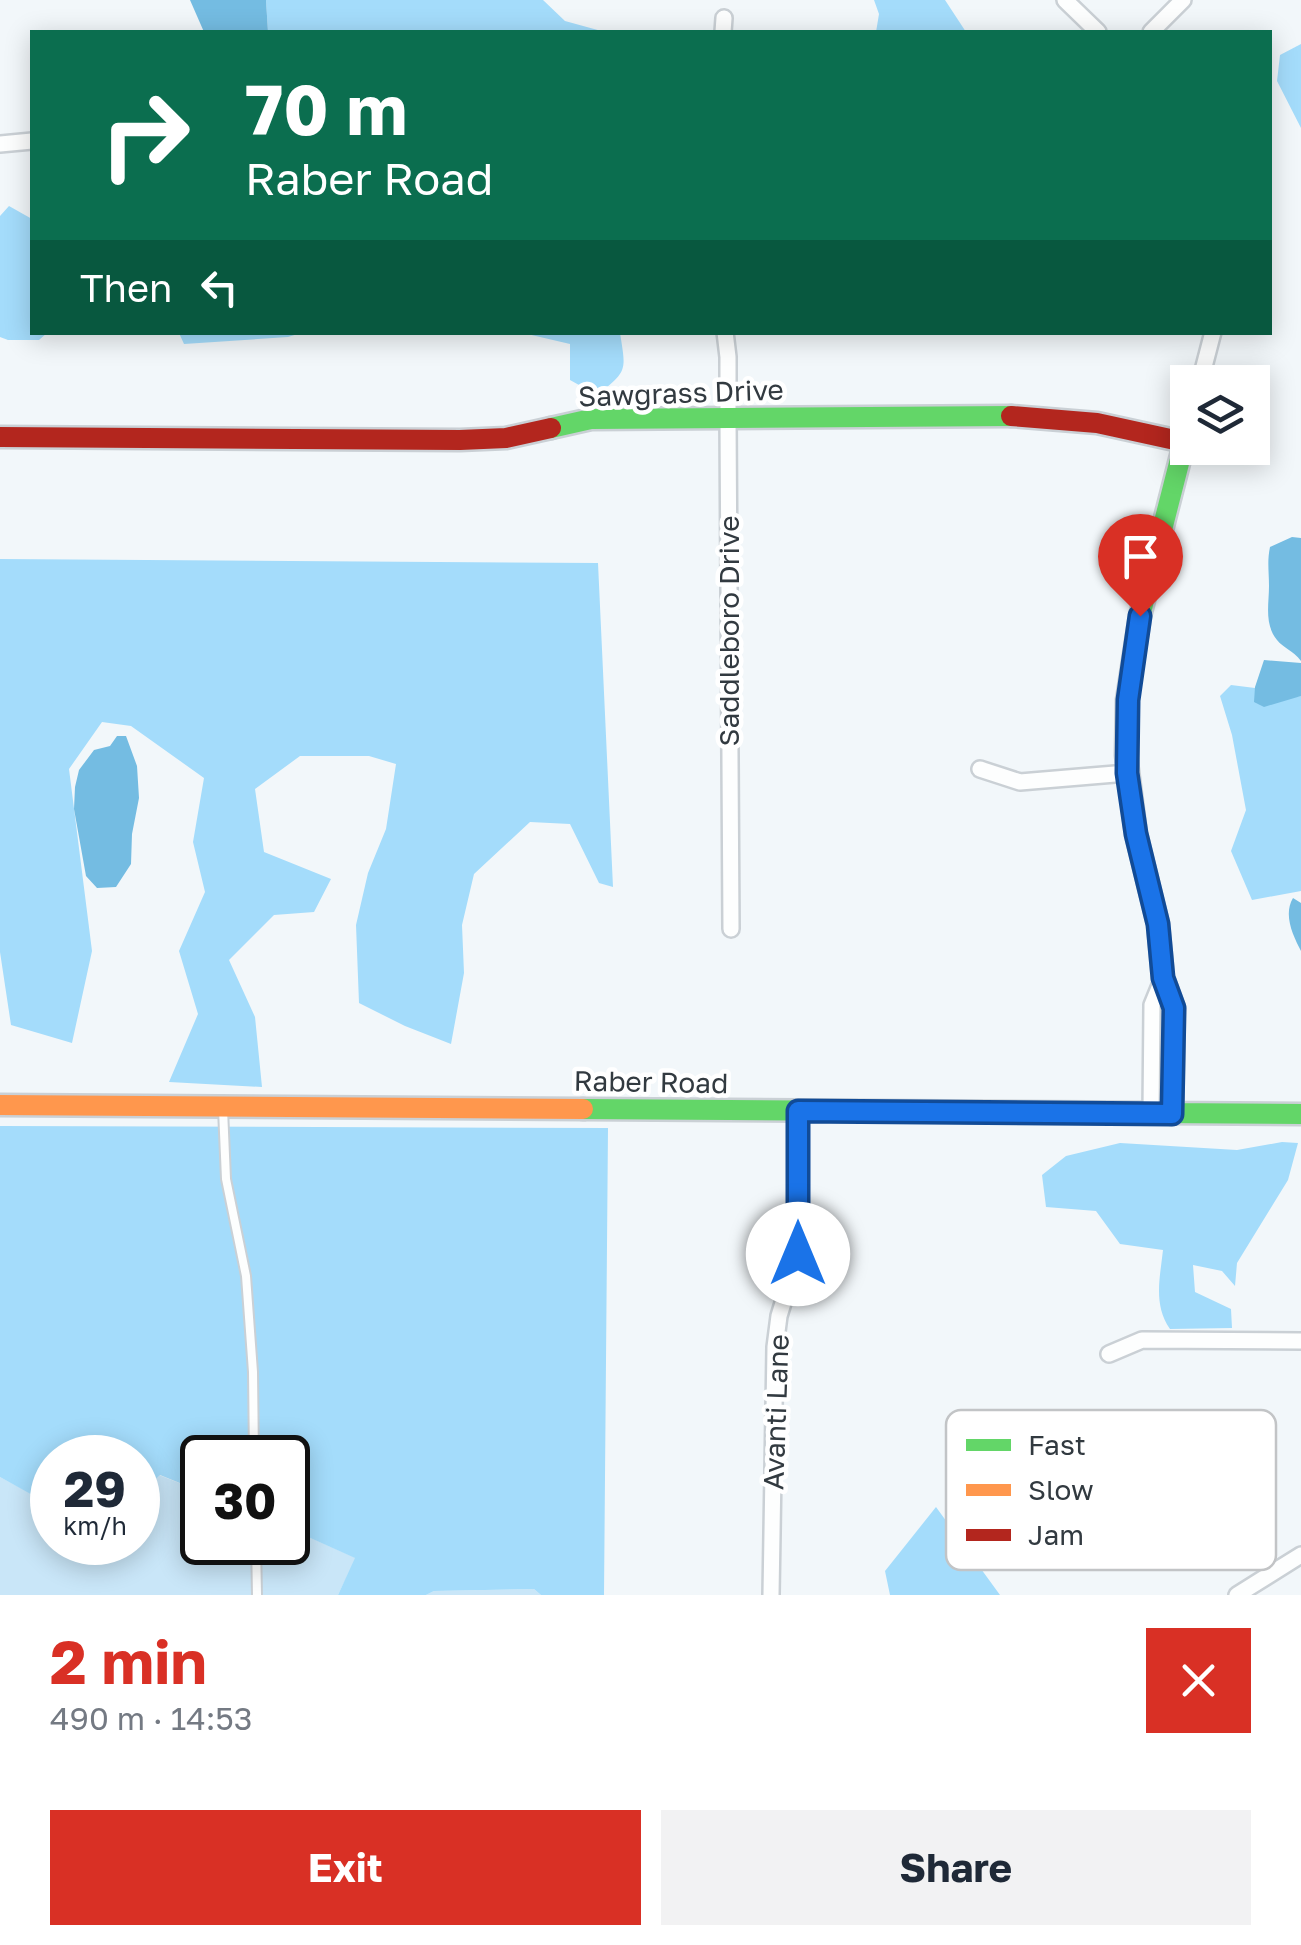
<!DOCTYPE html>
<meta charset="utf-8">
<style>
:root{--surface:#fff;--page:#f2f2f3;--text:#1f2937;--muted:#747a83;--accent:#d93025}
body{margin:0;font-family:"Golos Text",sans-serif;background:var(--page);color:var(--text);height:100vh;display:flex;flex-direction:column;font-size:38px;white-space:nowrap}
*{box-sizing:border-box;margin:0}
p{font-size:32px;color:var(--muted)}
.icon{flex:none;width:55px;height:55px;fill:none;stroke:currentColor;stroke-width:2;stroke-linecap:round;stroke-linejoin:round}
.map{position:relative;height:1595px;overflow:hidden}
.side{display:flex;flex-direction:column;background:var(--surface);flex:1}
.side>*{flex:none}
.banner{position:absolute;left:30px;top:30px;width:1242px;height:305px;border-radius:0px;box-shadow:0 5px 25px #0003;background:#0b6e4f;color:#fff;overflow:hidden}
.tools{position:absolute;left:1170px;top:365px;display:grid;gap:20px}
.tools a{display:grid;place-items:center;width:100px;height:100px;border-radius:0px;background:var(--surface);box-shadow:0 5px 25px #0003;font-size:50px}
.speed{position:absolute;left:30px;top:1435px;display:flex;gap:20px;font-size:50px;font-weight:700;text-align:center}
.speed>*{display:grid;place-content:center;width:130px;height:130px;border-radius:50%;background:var(--surface);box-shadow:0 5px 25px #0003;line-height:1}
.speed small{font-size:25px;font-weight:400}
.speed .limit{border:5px solid #111;border-radius:15px;background:#fff;color:#111}
.pin{position:absolute;display:grid;place-items:center;width:85px;height:85px;color:#fff;margin:-102px -42px;border-radius:50% 50% 50% 0;rotate:-45deg;box-shadow:0 0 10px #0007}
.pin .icon{rotate:45deg}
.me{position:absolute;width:110px;margin:-55px;rotate:0deg;stroke-linejoin:round;filter:drop-shadow(0 0 8px #0008)}
.turn{display:flex;align-items:center;gap:35px;height:210px;padding:0 50px;font-size:45px}
.turn .icon{width:130px;height:130px;stroke-width:2.5}
.turn b{display:block;font-size:70px;line-height:85px}
.then{display:flex;align-items:center;height:95px;padding:0 50px;background:#0003;gap:20px;font-size:38px}
.round{display:grid;place-items:center;flex:none;width:105px;height:105px;border-radius:0px;background:var(--page)}
.head{display:flex;align-items:center;justify-content:space-between;height:170px;padding:0 50px}
h1{font-size:60px;font-weight:700;line-height:75px;color:var(--accent)}
.action{display:flex;gap:20px;margin-top:auto;padding:20px 50px}
.action a{flex:1;height:115px;border-radius:0px;background:var(--accent);color:#fff;font-size:40px;font-weight:700;line-height:115px;text-align:center}
.action a+a{background:var(--page);color:var(--text)}
.map>svg:first-child{display:block}
.green{fill:#c9e6f8}
.forest{fill:#a4dcfb}
.water{fill:#74bce2}
.lines{fill:none;stroke-linecap:round;stroke-linejoin:round}
.lane-casing{stroke:#cad0d5;stroke-width:12}
.street-casing{stroke:#cad0d5;stroke-width:20}
.fast-casing{stroke:#cad0d5;stroke-width:25}
.slow-casing{stroke:#cad0d5;stroke-width:25}
.jam-casing{stroke:#cad0d5;stroke-width:25}
.lane{stroke:#fdfefe;stroke-width:8}
.street{stroke:#fdfefe;stroke-width:15}
.fast{stroke:#63d668;stroke-width:20}
.slow{stroke:#ff974d;stroke-width:20}
.jam{stroke:#b3261e;stroke-width:20}
.route-casing{stroke:#114b97;stroke-width:25}
.route{stroke:#1a73e8;stroke-width:18}
.labels{text-anchor:middle;stroke-width:9;stroke-linejoin:round;paint-order:stroke}
.street-label{font-size:28px;fill:#323a40;stroke:#fff}
.key{fill:#fff;stroke:#c2c4c6;stroke-width:2.5}
.key-label{font-size:28px;fill:#323a40}
</style>
<div class="map">
<svg width="1301" height="1595" viewBox="0 0 1301 1595">
<rect width="100%" height="100%" fill="#f2f7fa"/>
<path class="green" d="M 159,1475 L 202,1492 L 202,1542 L 288,1542 L 288,1528 L 356,1558 L 338,1595 L 0,1595 L 0,1477 L 45,1501 L 52,1503 L 52,1542 L 138,1542 L 138,1494 Z
M 534,1589 L 541,1595 L 426,1595 L 434,1591 Z"/>
<path class="forest" d="M 266,0 L 543,0 L 565,21 L 605,32 L 268,32 Z
M 874,0 L 945,0 L 966,32 L 876,32 L 879,14 Z
M 1301,44 L 1301,128 L 1277,81 L 1280,55 Z
M 9,206 L 32,219 L 32,332 L 47,333 L 39,340 L 8,340 L 0,337 L 0,216 Z
M 179,333 L 301,333 L 288,337 L 184,344 Z
M 523,333 L 620,333 C 626,371 628,371 597,395 L 570,380 L 570,344 Z
M 0,559 L 598,563 L 613,887 L 599,883 L 570,824 L 530,822 L 474,874 L 462,925 L 464,973 L 451,1044 L 405,1026 L 359,1003 L 356,925 L 368,873 L 386,829 L 396,764 L 369,756 L 300,756 L 255,789 L 264,852 L 331,879 L 314,912 L 274,915 L 229,960 L 255,1017 L 262,1087 L 169,1082 L 198,1014 L 179,951 L 205,892 L 193,842 L 204,778 L 131,726 L 102,722 L 69,769 L 92,951 L 72,1043 L 11,1025 L 0,952 Z
M 1231,685 L 1255,688 L 1255,702 L 1301,696 L 1301,891 L 1252,900 L 1231,851 L 1246,810 L 1232,735 L 1220,696 Z
M 0,1126 L 608,1128 L 604,1595 L 541,1595 L 534,1589 L 434,1591 L 426,1595 L 338,1595 L 355,1558 L 288,1528 L 288,1458 L 202,1458 L 202,1492 L 160,1475 L 138,1494 L 138,1458 L 52,1458 L 52,1503 L 45,1502 L 0,1477 Z
M 1282,1142 L 1298,1143 L 1288,1180 L 1237,1263 L 1235,1286 L 1222,1271 L 1193,1265 L 1195,1292 L 1231,1309 L 1232,1328 L 1170,1329 C 1153,1304 1160,1278 1163,1250 L 1120,1244 L 1096,1211 L 1046,1207 L 1042,1175 L 1066,1156 L 1120,1143 L 1237,1150 Z
M 936,1507 L 1000,1595 L 890,1595 L 885,1571 Z"/>
<path class="water" d="M 190,0 L 266,0 L 268,32 L 204,32 Z
M 1292,537 L 1301,538 L 1301,661 C 1293,650 1283,648 1277,640 C 1264,624 1269,604 1269,586 C 1269,572 1267,561 1270,547 Z
M 1264,660 L 1301,663 L 1301,696 L 1264,707 L 1254,702 L 1255,687 Z
M 117,736 L 126,736 L 137,766 L 139,798 L 132,834 L 131,864 L 116,887 L 97,888 L 86,876 L 74,809 L 75,787 L 79,770 L 94,750 L 110,746 Z
M 1293,898 L 1301,903 L 1301,951 C 1293,935 1283,915 1293,898 Z"/>
<g class="lines">
<defs>
<path id="lane" d="M 223,1109 L 226,1179 L 246,1276 L 253,1372 L 254,1458
M 256,1542 L 257,1595"/>
<path id="street" d="M 1065,0 L 1098,32
M 723,32 L 724,18
M 1151,32 L 1183,0
M 0,144 L 32,141
M 725,332 L 728,357 L 728,418 L 731,929
M 1200,382 L 1213,332
M 980,769 L 1020,782 L 1127,773
M 1151,1114 L 1152,1005 L 1163,978
M 1109,1354 L 1142,1340 L 1301,1341
M 771,1595 L 775,1347 L 779,1316 L 798,1254 L 798,1111
M 1237,1595 L 1301,1555"/>
<path id="fast" d="M 551,428 L 591,419 L 1011,416
M 583,1109 L 1301,1114
M 1172,1114 L 1174,1008 L 1163,978 L 1158,924 L 1136,834 L 1126,755 L 1127,700 L 1140,616 L 1188,428"/>
<path id="slow" d="M 0,1105 L 583,1109"/>
<path id="jam" d="M 1011,416 L 1097,423 L 1184,442
M 0,437 L 460,440 L 506,438 L 551,428"/>
</defs>
<use href="#lane" class="lane-casing"/>
<use href="#street" class="street-casing"/>
<use href="#fast" class="fast-casing"/>
<use href="#slow" class="slow-casing"/>
<use href="#jam" class="jam-casing"/>
<use href="#lane" class="lane"/>
<use href="#street" class="street"/>
<use href="#fast" class="fast"/>
<use href="#slow" class="slow"/>
<use href="#jam" class="jam"/>
</g>
<g class="lines">
<defs>
<path id="route" d="M 798,1254 L 798,1111 L 1172,1114 L 1174,1008 L 1163,978 L 1158,924 L 1136,834 L 1127,773 L 1128,700 L 1140,616"/>
</defs>
<use href="#route" class="route-casing"/>
<use href="#route" class="route"/>
</g>
<g class="labels">
<g class="street-label">
<text transform="translate(681 393) rotate(-2)" y="10">Sawgrass Drive</text>
<text transform="translate(729 631) rotate(-90)" y="10">Saddleboro Drive</text>
<text transform="translate(651 1082) rotate(1)" y="10">Raber Road</text>
<text transform="translate(776 1412) rotate(-88)" y="10">Avanti Lane</text>
</g>
</g>
<rect x="946" y="1410" width="330" height="160" rx="15" class="key"/>
<rect x="966" y="1439" width="45" height="12" fill="#63d668"/>
<rect x="966" y="1484" width="45" height="12" fill="#ff974d"/>
<rect x="966" y="1529" width="45" height="12" fill="#b3261e"/>
<g class="key-label">
<text x="1028" y="1455">Fast</text>
<text x="1028" y="1500">Slow</text>
<text x="1028" y="1545">Jam</text>
</g>
</svg>
<div class="tools">
<a><svg class="icon" aria-label="layers" viewBox="0 0 24 24"><path d="M12 4l9 5-9 5-9-5zM3 14l9 5 9-5"/></svg></a>
</div>
<div class="speed"><div>29<small>km/h</small></div><div class="limit">30</div></div>
<div class="pin" style="left:1140px;top:616px;background:#d93025"><svg class="icon" aria-label="arrive" viewBox="0 0 24 24"><path d="M6 21V4h12l-3 4 3 4H6"/></svg></div>
<svg class="me" style="left:798px;top:1254px" viewBox="-20 -20 40 40"><circle r="19" fill="#fff"/><path d="M0-13L10 11 0 6-10 11z" fill="#1a73e8"/></svg>
<div class="banner">
<div class="turn"><svg class="icon" aria-label="right" viewBox="0 0 24 24"><path d="M7 20v-9h11M14 6l5 5-5 5"/></svg><div><b>70 m</b>Raber Road</div></div>
<div class="then">Then<svg class="icon" aria-label="left" viewBox="0 0 24 24"><path d="M17 20v-9H6M10 6l-5 5 5 5"/></svg></div>
</div>
</div>
<section class="side">
<div class="head"><div><h1>2 min</h1><p>490 m · 14:53</p></div><a class="round" style="background:#d93025;color:#fff"><svg class="icon" aria-label="close" viewBox="0 0 24 24"><path d="M6 6l12 12M18 6L6 18"/></svg></a></div>
<div class="action"><a>Exit</a><a>Share</a></div>
</section>
